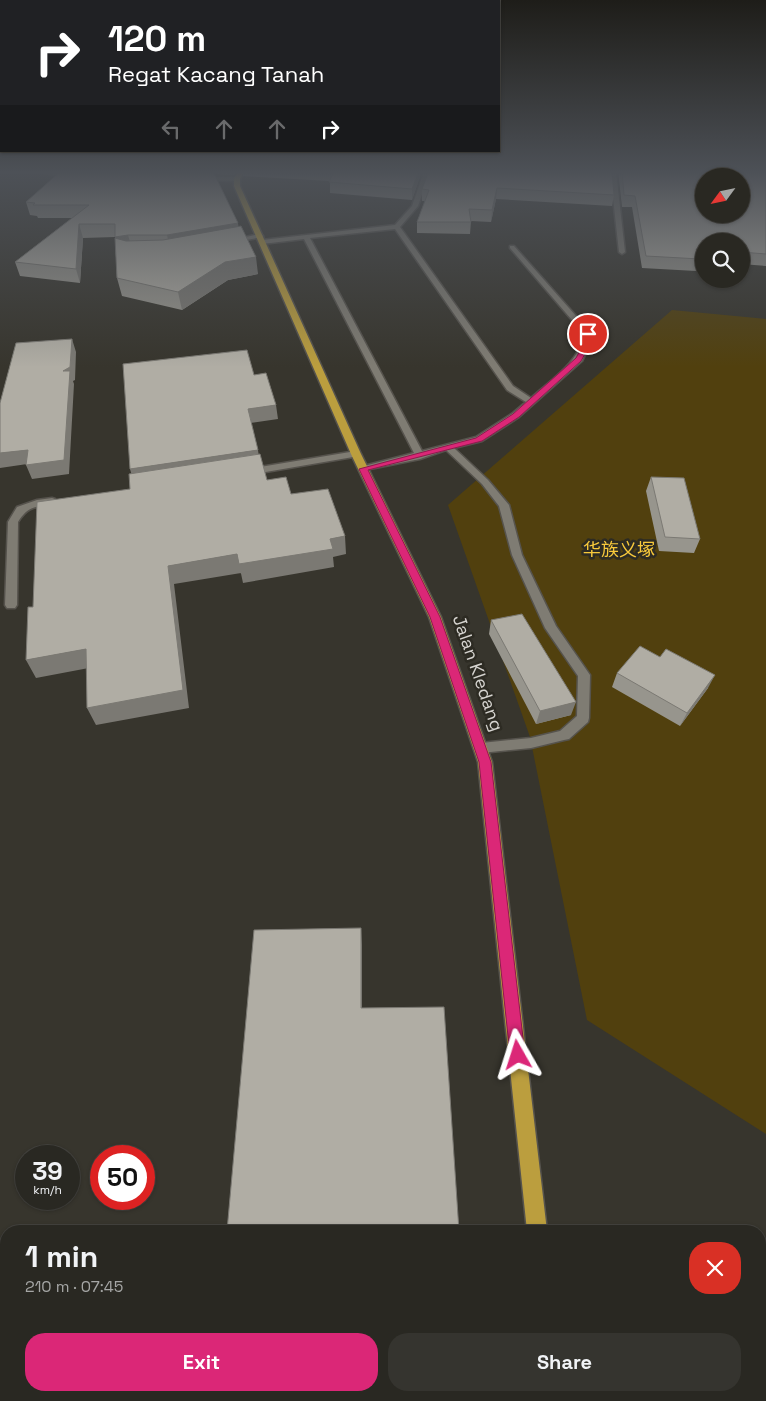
<!DOCTYPE html>
<meta charset="utf-8">
<style>
:root{--surface:#292822;--page:#35342f;--text:#f1f3f6;--muted:#a5a6a5;--line:#454440;--accent:#db2777}
body{margin:0;font-family:"Space Grotesk","Noto Sans SC",sans-serif;background:var(--page);color:var(--text);height:100vh;display:flex;flex-direction:column;font-size:19px;white-space:nowrap}
*{box-sizing:border-box;margin:0}
p{font-size:16px;color:var(--muted)}
.icon{flex:none;width:28px;height:28px;fill:none;stroke:currentColor;stroke-width:2;stroke-linecap:round;stroke-linejoin:round}
.map{position:relative;flex:1;overflow:hidden}
.panel{position:absolute;left:0px;top:1225px;width:766px;height:176px;display:flex;flex-direction:column;background:var(--surface);border-radius:20px 20px 0 0;box-shadow:0 1px 4px #0004,0 0 0 1px var(--line)}
.panel>*{flex:none}
.hud{position:absolute;left:0px;top:0px;width:500px;height:152px;box-shadow:0 1px 4px #0004,0 0 0 1px var(--line);background:#202124;color:#fff;overflow:hidden}
.needle{width:32px;rotate:237deg}
.tools{position:absolute;left:695px;top:168px;display:grid;gap:10px}
.tools a{display:grid;place-items:center;width:55px;height:55px;border-radius:50%;background:var(--surface);box-shadow:0 1px 4px #0004,0 0 0 1px var(--line);font-size:25px}
.speed{position:absolute;left:15px;top:1145px;display:flex;gap:10px;font-size:25px;font-weight:700;text-align:center}
.speed>*{display:grid;place-content:center;width:65px;height:65px;border-radius:50%;background:var(--surface);box-shadow:0 1px 4px #0004,0 0 0 1px var(--line);line-height:1}
.speed small{font-size:12px;font-weight:400}
.speed .limit{border:8px solid #d22;background:#fff;color:#111}
.pin{position:absolute;display:grid;place-items:center;width:42px;height:42px;color:#fff;margin:-21px;border:2px solid #fff;border-radius:50%;box-shadow:0 1px 5px #0007}
.me{position:absolute;width:55px;margin:-28px;rotate:354deg;stroke-linejoin:round;filter:drop-shadow(0 0 4px #0008)}
.turn{display:flex;align-items:center;gap:18px;height:105px;padding:0 25px;font-size:22px}
.turn .icon{width:65px;height:65px;stroke-width:2.5}
.turn b{display:block;font-size:35px;line-height:42px}
.lanes{display:flex;align-items:center;height:48px;padding:0 25px;background:#0003;justify-content:center;gap:25px;direction:ltr}
.lanes .off{opacity:.35}
.round{display:grid;place-items:center;flex:none;width:52px;height:52px;border-radius:20px;background:var(--page)}
.summary{display:flex;align-items:center;justify-content:space-between;height:85px;padding:0 25px}
h1{font-size:30px;font-weight:600;line-height:38px}
.cta{display:flex;gap:10px;margin-top:auto;padding:10px 25px}
.cta a{flex:1;height:58px;border-radius:20px;background:var(--accent);color:#fff;font-size:20px;font-weight:600;line-height:58px;text-align:center}
.cta a+a{background:var(--page);color:var(--text)}
.map>svg:first-child{display:block}
.green{fill:#51400e}
.lines{fill:none;stroke-linecap:round;stroke-linejoin:round}
.minor-casing{stroke:#56534d;stroke-width:3}
.major-casing{stroke:#56534d;stroke-width:3}
.minor{fill:#7f7c73;fill-rule:evenodd}
.major{fill:#bb9e3e;fill-rule:evenodd}
.wall{fill:#97958d}
.shaded-wall{fill:#7b7973}
.building{fill:#b0ada4;stroke:#7b7973;fill-rule:evenodd}
.route{fill:#db2777;stroke:#8e194d}
.labels{text-anchor:middle;stroke-width:5;stroke-linejoin:round;paint-order:stroke}
.park-label{font-size:18px;fill:#f8c93b;stroke:#2d2b23}
.street-label{font-size:18px;fill:#d5d3cf;stroke:#2d2b23}
</style>
<div class="map">
<svg width="766" height="1401" viewBox="0 0 766 1401">
<rect width="100%" height="100%" fill="#37352d"/>
<path class="green" d="M 672,310 L 766,319 L 766,1134 L 587,1020 L 530,737 L 448,505 Z"/>
<g class="lines">
<defs>
<path id="minor" d="M 30,171 L 49,171 L 77,175 L 74,177 Z
M 424,171 L 430,171 L 418,206 L 400,227 L 513,386 L 531,398 C 552,379 579,363 584,334 L 510,248 L 510,246 L 514,246 L 592,334 L 590,345 L 582,361 L 519,417 L 482,441 L 454,448 L 488,480 L 509,505 L 522,555 L 556,626 L 590,675 L 589,718 L 588,722 L 569,739 L 564,740 L 531,748 L 481,753 L 476,752 L 474,748 L 476,744 L 481,743 L 531,738 L 560,731 L 577,716 L 578,676 L 545,628 L 512,555 L 499,506 L 482,484 L 446,450 L 420,459 L 360,471 L 360,467 L 414,453 L 304,239 L 262,244 L 259,242 L 262,240 L 395,225 L 412,206 ZM 395,229 L 507,390 L 526,402 L 513,413 L 476,437 L 422,451 L 310,238 Z
M 610,171 L 616,171 L 625,252 L 622,254 L 619,252 Z
M 199,177 L 237,177 L 240,179 L 237,181 L 197,180 Z
M 260,234 L 263,236 L 262,237 L 230,243 L 227,241 Z
M 356,451 L 359,452 L 359,456 L 248,475 L 243,472 L 248,469 Z
M 52,498 L 55,499 L 55,503 C 37,508 29,504 18,522 L 17,605 L 15,608 L 7,608 L 5,605 L 8,522 L 17,507 L 37,500 Z
M 0,1257 L 6,1260 L 6,1282 L 0,1280 Z
M 156,1395 L 183,1395 L 186,1401 L 159,1401 Z"/>
<path id="major" d="M 238,171 L 244,171 L 240,179 L 240,186 L 361,454 L 441,617 L 492,762 L 547,1231 L 527,1231 L 478,762 L 429,617 L 351,454 L 234,186 L 234,179 Z
M 545,1395 L 567,1395 L 568,1401 L 546,1401 Z"/>
</defs>
<use href="#minor" class="minor-casing"/>
<use href="#major" class="major-casing"/>
<use href="#minor" class="minor"/>
<use href="#major" class="major"/>
</g>
<path class="wall" d="M 61,171 L 237,171 L 234,175 L 214,174 L 238,223 L 238,227 L 258,274 L 228,280 L 182,310 L 122,296 L 117,278 L 115,237 L 83,238 L 80,283 L 20,276 L 15,262 L 72,218 L 38,218 L 37,216 L 30,215 L 26,202 Z
M 243,171 L 422,171 L 412,200 L 330,193 L 330,181 L 243,176 Z
M 429,171 L 614,195 L 612,206 L 496,199 L 491,222 L 471,221 L 470,234 L 417,233 L 417,222 L 425,201 L 422,201 L 422,189 Z
M 618,171 L 766,171 L 766,266 L 741,264 L 741,241 L 704,241 L 704,262 L 699,261 L 696,271 L 642,268 L 632,207 L 622,207 Z
M 651,477 L 700,539 L 694,553 L 659,551 L 646,491 Z
M 491,620 L 571,715 L 536,724 L 489,634 Z
M 660,657 L 708,688 L 680,726 L 612,687 L 617,673 Z"/>
<path class="shaded-wall" d="M 419,171 L 422,171 L 412,200 L 412,189 Z
M 497,188 L 496,199 L 491,222 L 492,210 Z
M 238,223 L 240,236 L 170,249 L 167,235 Z
M 79,224 L 83,238 L 80,283 L 76,269 Z
M 128,235 L 132,249 L 119,251 L 115,237 Z
M 256,257 L 258,274 L 228,280 L 182,310 L 178,292 L 225,262 Z
M 72,339 L 76,352 L 75,380 L 73,381 L 74,384 L 69,474 L 32,479 L 26,465 Z
M 276,405 L 278,419 L 250,423 L 248,409 Z
M 28,450 L 34,463 L 0,468 L 0,453 Z
M 258,450 L 260,464 L 134,483 L 130,469 Z
M 345,536 L 346,554 L 333,557 L 334,567 L 243,583 L 239,564 L 330,539 Z
M 237,554 L 241,573 L 174,584 L 189,708 L 96,725 L 87,708 L 168,566 Z
M 86,649 L 94,667 L 36,678 L 26,660 Z
M 715,675 L 708,688 L 680,726 L 687,713 Z
M 576,702 L 571,715 L 536,724 L 540,711 Z
M 361,928 L 362,945 L 362,1021 L 361,1008 Z"/>
<path class="building" d="M 61,171 L 213,171 L 238,223 L 167,235 L 128,235 L 115,237 L 115,224 L 79,224 L 76,269 L 15,262 L 89,205 L 33,205 L 35,203 L 26,202 Z
M 334,171 L 419,171 L 412,189 L 329,182 Z
M 429,171 L 612,171 L 614,195 L 497,188 L 492,210 L 469,209 L 471,222 L 417,222 L 429,190 L 422,189 Z
M 622,171 L 766,171 L 766,254 L 741,252 L 741,241 L 704,241 L 704,249 L 696,249 L 700,259 L 646,256 L 635,196 L 624,195 ZM 704,176 L 741,176 L 741,214 L 704,214 Z
M 241,226 L 256,257 L 225,262 L 178,292 L 117,278 L 115,238 L 126,241 L 163,240 Z
M 72,339 L 70,367 L 63,371 L 70,371 L 64,460 L 26,465 L 28,450 L 0,453 L 0,403 L 16,343 Z
M 247,350 L 254,375 L 266,373 L 276,405 L 248,409 L 258,450 L 130,469 L 123,364 Z
M 260,454 L 267,480 L 286,477 L 291,494 L 328,489 L 345,536 L 330,539 L 333,549 L 239,564 L 237,554 L 168,566 L 183,690 L 87,708 L 86,649 L 26,660 L 28,607 L 33,607 L 37,502 L 130,489 L 129,474 Z
M 651,477 L 684,478 L 700,539 L 665,537 Z
M 522,614 L 576,702 L 540,711 L 491,620 Z
M 640,646 L 660,657 L 666,649 L 715,675 L 687,713 L 617,673 Z
M 361,928 L 361,1008 L 444,1007 L 459,1231 L 227,1231 L 254,930 Z"/>
<linearGradient id="sky" x2="0" y2="1"><stop stop-color="#1e1d19"/><stop offset="0.47" stop-color="#4d5157"/><stop offset="1" stop-color="#4d5157" stop-opacity="0"/></linearGradient>
<rect width="766" height="367" fill="url(#sky)"/>
<path class="route" d="M 585,332 L 591,334 L 590,345 L 581,361 L 519,417 L 482,441 L 368,470 L 440,617 L 491,762 L 525,1055 L 523,1061 L 518,1063 L 512,1061 L 510,1055 L 479,762 L 430,617 L 359,469 L 476,438 L 513,414 L 576,358 L 583,345 Z"/>
<g class="labels">
<g class="park-label">
<text x="619" y="556">华族义塚</text>
</g>
<g class="street-label">
<text transform="translate(478 673) rotate(71)" y="6">Jalan Kledang</text>
</g>
</g>
</svg>
<div class="tools">
<a><svg class="needle" viewBox="-14 -14 28 28"><path d="M0-13l5 13h-10z" fill="#e53935"/><path d="M0 13l5-13h-10z" fill="#a5a6a5"/></svg></a>
<a><svg class="icon" aria-label="search" viewBox="0 0 24 24"><circle cx="10" cy="10" r="6"/><path d="M15 15l6 6"/></svg></a>
</div>
<div class="speed"><div>39<small>km/h</small></div><div class="limit">50</div></div>
<div class="pin" style="left:588px;top:334px;background:#d93025"><svg class="icon" aria-label="arrive" viewBox="0 0 24 24"><path d="M6 21V4h12l-3 4 3 4H6"/></svg></div>
<svg class="me" style="left:518px;top:1055px" viewBox="-20 -20 40 40"><path d="M0-17L14 15 0 8-14 15z" fill="#db2777" stroke="#fff" stroke-width="4"/></svg>
<div class="hud">
<div class="turn"><svg class="icon" aria-label="right" viewBox="0 0 24 24"><path d="M7 20v-9h11M14 6l5 5-5 5"/></svg><div><b>120 m</b>Regat Kacang Tanah</div></div>
<div class="lanes"><svg class="icon off" aria-label="left" viewBox="0 0 24 24"><path d="M17 20v-9H6M10 6l-5 5 5 5"/></svg><svg class="icon off" aria-label="ahead" viewBox="0 0 24 24"><path d="M12 20V5M6 11l6-6 6 6"/></svg><svg class="icon off" aria-label="ahead" viewBox="0 0 24 24"><path d="M12 20V5M6 11l6-6 6 6"/></svg><svg class="icon" aria-label="right" viewBox="0 0 24 24"><path d="M7 20v-9h11M14 6l5 5-5 5"/></svg></div>
</div>
<section class="panel">
<div class="summary"><div><h1>1 min</h1><p>210 m · 07:45</p></div><a class="round" style="background:#d93025;color:#fff"><svg class="icon" aria-label="close" viewBox="0 0 24 24"><path d="M6 6l12 12M18 6L6 18"/></svg></a></div>
<div class="cta"><a>Exit</a><a>Share</a></div>
</section>
</div>
